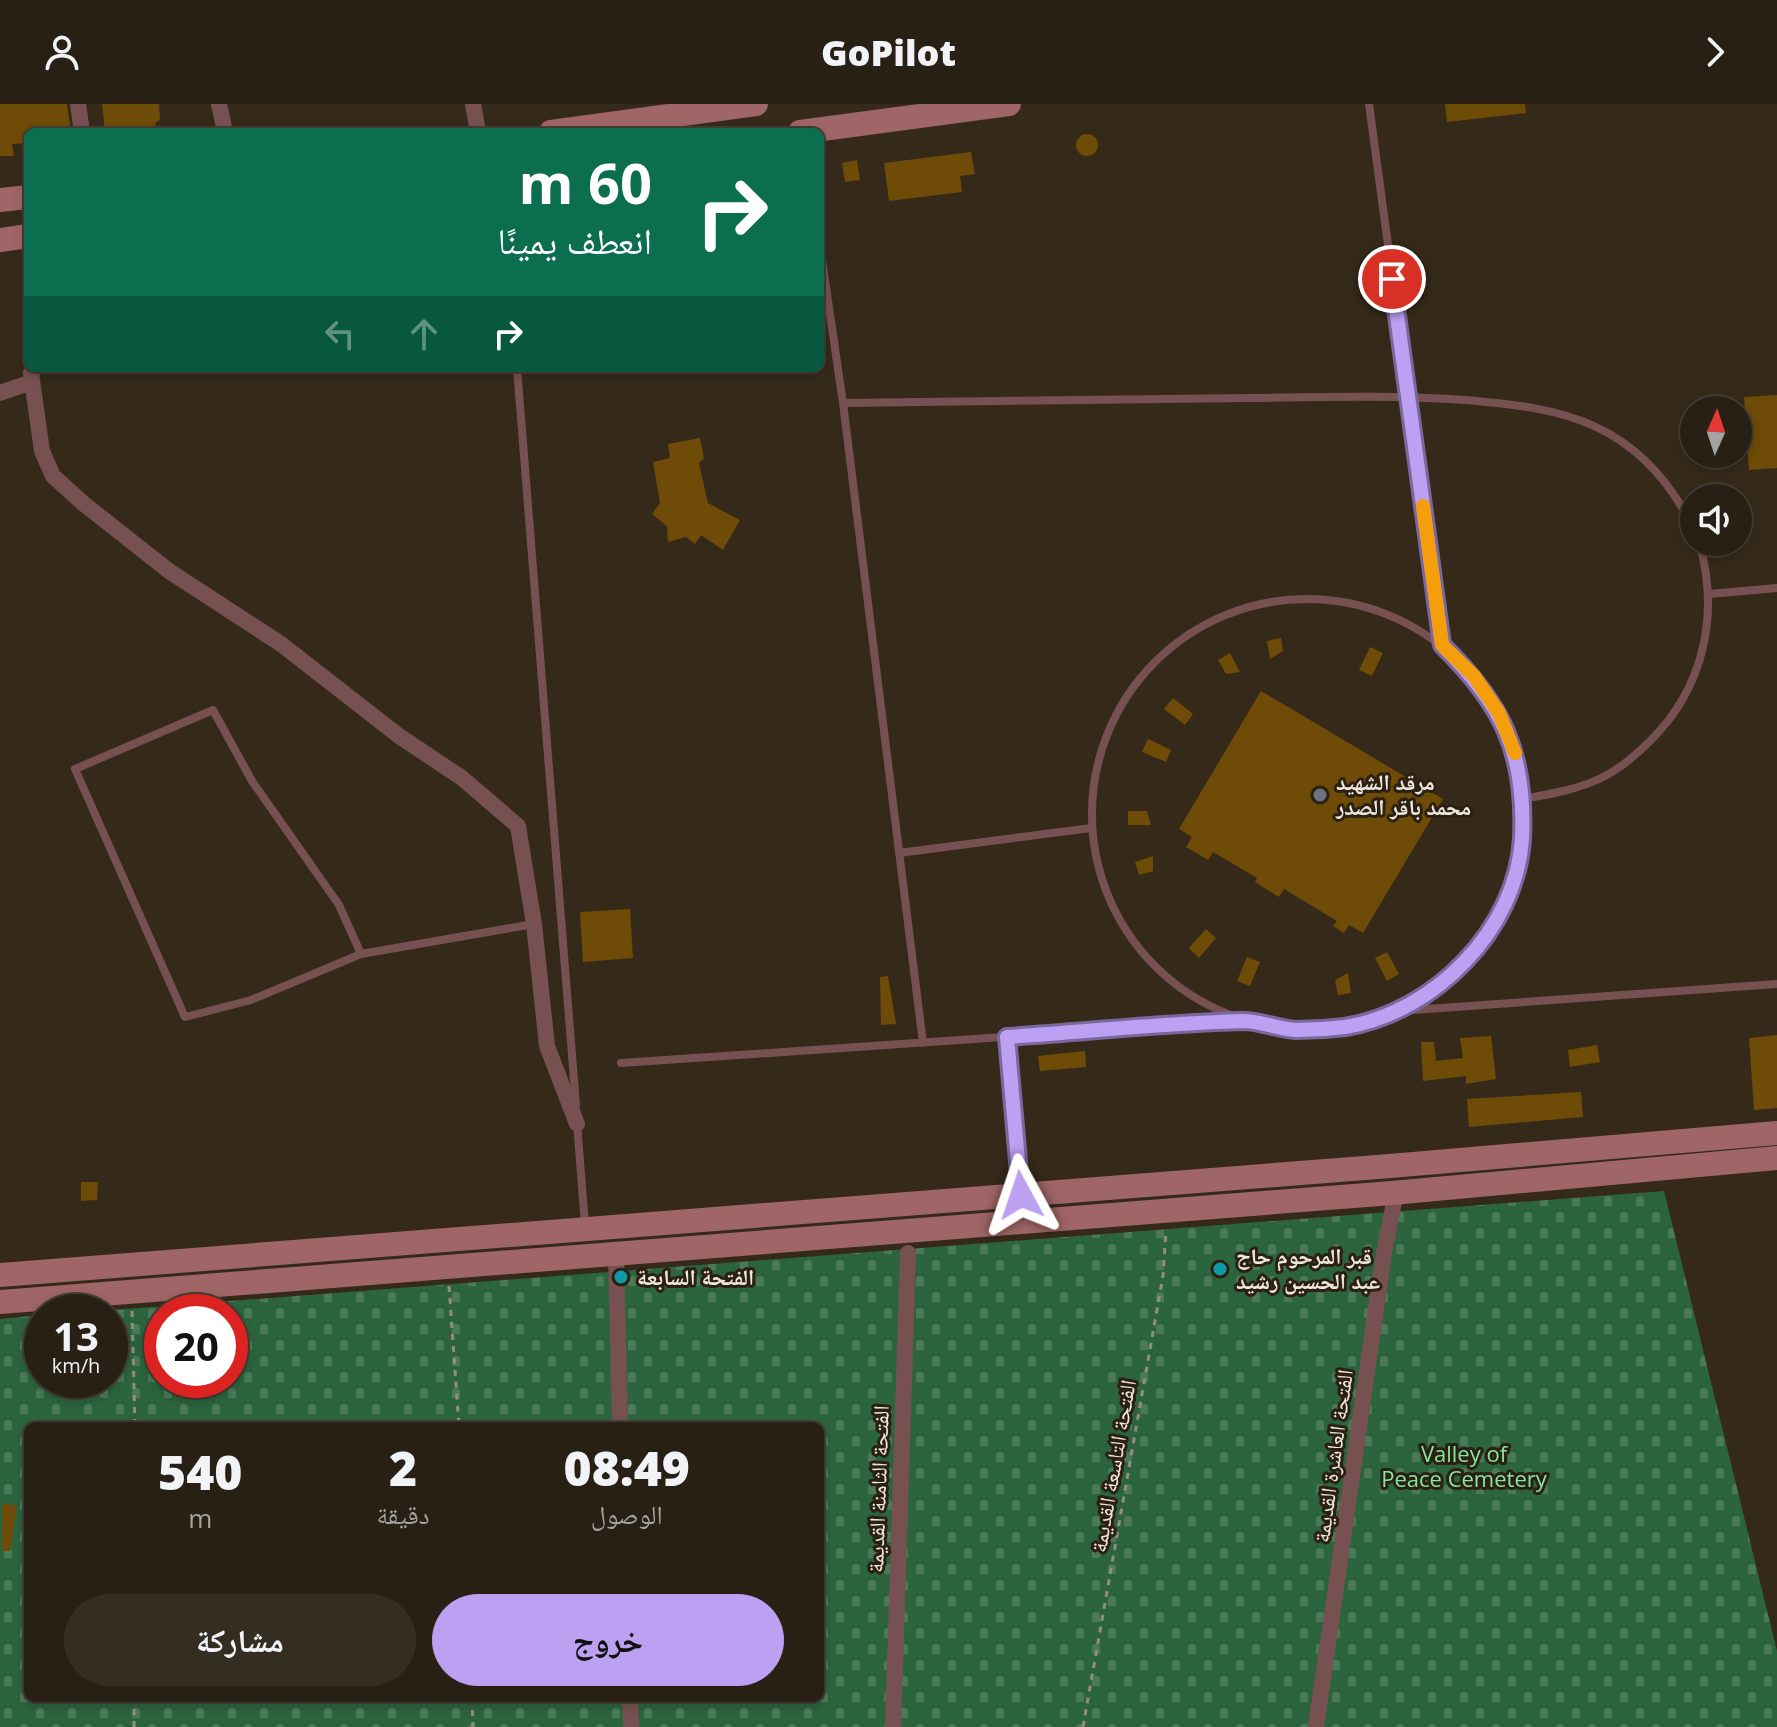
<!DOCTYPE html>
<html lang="ar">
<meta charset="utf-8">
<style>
:root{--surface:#282014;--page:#342d22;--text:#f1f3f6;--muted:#a5a3a0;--line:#443e34;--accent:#bca0f2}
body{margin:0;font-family:"Open Sans","Noto Naskh Arabic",sans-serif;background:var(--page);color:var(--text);direction:rtl;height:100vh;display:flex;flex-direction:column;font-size:30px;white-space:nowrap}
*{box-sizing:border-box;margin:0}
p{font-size:26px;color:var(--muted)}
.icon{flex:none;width:44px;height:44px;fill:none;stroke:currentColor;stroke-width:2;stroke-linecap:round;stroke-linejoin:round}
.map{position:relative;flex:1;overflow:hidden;direction:ltr}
.sheet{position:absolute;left:24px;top:1318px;width:800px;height:280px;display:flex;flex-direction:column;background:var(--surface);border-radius:12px;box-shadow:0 4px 12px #0003,0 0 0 2px var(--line);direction:rtl}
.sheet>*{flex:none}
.banner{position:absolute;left:24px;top:24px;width:800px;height:244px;border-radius:12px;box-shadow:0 4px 12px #0003,0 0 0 2px var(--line);direction:rtl;background:#0b6e4f;color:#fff;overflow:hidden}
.needle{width:52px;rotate:3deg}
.fabs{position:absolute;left:1680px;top:292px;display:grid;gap:16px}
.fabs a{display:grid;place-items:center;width:72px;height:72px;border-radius:50%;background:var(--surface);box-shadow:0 4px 12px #0003,0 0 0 2px var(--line);font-size:40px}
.speed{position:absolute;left:24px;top:1190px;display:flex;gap:16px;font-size:40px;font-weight:700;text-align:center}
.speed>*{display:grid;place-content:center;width:104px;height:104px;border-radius:50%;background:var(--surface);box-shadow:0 4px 12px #0003,0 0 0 2px var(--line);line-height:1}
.speed small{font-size:20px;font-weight:400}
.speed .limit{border:12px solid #d22;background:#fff;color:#111}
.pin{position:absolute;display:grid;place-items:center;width:68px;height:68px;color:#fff;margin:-34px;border:4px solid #fff;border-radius:50%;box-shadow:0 2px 8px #0007}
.me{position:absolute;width:88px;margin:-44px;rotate:355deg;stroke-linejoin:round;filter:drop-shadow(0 0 6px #0008)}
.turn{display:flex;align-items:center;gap:28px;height:168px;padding:0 40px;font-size:36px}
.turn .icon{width:104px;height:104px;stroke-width:2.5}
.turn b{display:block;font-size:56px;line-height:68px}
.lanes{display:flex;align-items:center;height:76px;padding:0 40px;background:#0003;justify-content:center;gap:40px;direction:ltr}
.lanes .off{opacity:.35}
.eta{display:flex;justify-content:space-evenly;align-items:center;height:136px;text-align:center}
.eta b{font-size:48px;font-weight:800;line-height:56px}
.button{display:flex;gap:16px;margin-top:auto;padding:16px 40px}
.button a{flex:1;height:92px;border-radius:48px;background:var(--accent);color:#111;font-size:32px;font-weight:800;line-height:92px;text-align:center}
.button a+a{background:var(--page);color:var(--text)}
header{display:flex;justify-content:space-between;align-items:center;height:104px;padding:0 40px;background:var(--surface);font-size:36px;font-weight:800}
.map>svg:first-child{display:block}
.cemetery{fill:url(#cemetery-stones);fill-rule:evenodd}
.building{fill:#6e4b06}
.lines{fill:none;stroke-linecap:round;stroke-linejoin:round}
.path{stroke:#968d80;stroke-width:3;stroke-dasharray:6 6;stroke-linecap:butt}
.lane{stroke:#775151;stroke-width:8}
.street{stroke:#775151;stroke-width:16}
.secondary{stroke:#a06566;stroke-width:24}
.route-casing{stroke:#7a689d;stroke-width:20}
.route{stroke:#bca0f2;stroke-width:14}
.slow{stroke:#f59e0b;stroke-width:14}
.worship-dot{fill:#6b7280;stroke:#2b2011;stroke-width:3}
.culture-dot{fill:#0f9aa8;stroke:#2b2011;stroke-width:3}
.labels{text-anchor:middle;stroke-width:6;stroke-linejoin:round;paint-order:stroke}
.poi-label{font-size:22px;font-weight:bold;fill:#eee7dd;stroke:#2b2011;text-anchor:start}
.park-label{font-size:22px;fill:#81e99f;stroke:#2b2011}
.street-label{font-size:22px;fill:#eee7dd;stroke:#2b2011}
</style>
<header><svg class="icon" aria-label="forward" viewBox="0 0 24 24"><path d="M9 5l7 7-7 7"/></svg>GoPilot<svg class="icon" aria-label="person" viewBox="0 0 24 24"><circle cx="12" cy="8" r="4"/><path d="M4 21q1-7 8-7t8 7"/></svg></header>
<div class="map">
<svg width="1777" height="1623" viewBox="0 0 1777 1623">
<defs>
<pattern id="cemetery-stones" width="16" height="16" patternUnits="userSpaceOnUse" patternTransform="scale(2)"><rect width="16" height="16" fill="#2c643d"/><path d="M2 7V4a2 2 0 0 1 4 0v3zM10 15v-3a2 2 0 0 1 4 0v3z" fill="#4b7a59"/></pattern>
</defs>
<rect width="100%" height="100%" fill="#352a1a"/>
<path class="cemetery" d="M 1664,1087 L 1777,1547 L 1777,1623 L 0,1623 L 0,1215 L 42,1211 L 42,1276 L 110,1276 L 110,1208 L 87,1208 ZM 162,1208 L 230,1208 L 230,1276 L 162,1276 ZM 28,1322 L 820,1322 L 820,1594 L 28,1594 Z"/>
<path class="building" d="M 0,0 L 67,0 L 71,28 L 28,28 L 28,39 L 12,40 L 14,52 L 0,52 Z
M 102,0 L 159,0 L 160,16 L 155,19 L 157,28 L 105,28 Z
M 1445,0 L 1525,0 L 1526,9 L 1447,18 Z
M1076 41a11 11 0 1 1 22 0a11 11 0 1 1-22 0Z
M 971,48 L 975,70 L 960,72 L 962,88 L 889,97 L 884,59 Z
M 857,56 L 860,76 L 845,78 L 842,59 Z
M 1777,291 L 1777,364 L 1749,366 L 1744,293 Z
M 700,334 L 704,354 L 699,359 L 708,399 L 740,416 L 723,446 L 701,431 L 695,440 L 686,433 L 668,438 L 667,422 L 652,410 L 660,399 L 653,358 L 670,354 L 668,340 Z
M 1281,534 L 1283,547 L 1270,555 L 1267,537 Z
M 1370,543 L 1383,549 L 1372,572 L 1359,566 Z
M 1230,549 L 1240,568 L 1226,570 L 1218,556 Z
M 1261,587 L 1443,695 L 1363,829 L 1349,821 L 1344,829 L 1333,822 L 1337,817 L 1284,785 L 1279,793 L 1255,778 L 1257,774 L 1213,748 L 1208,756 L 1186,743 L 1192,733 L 1179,725 Z
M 1173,594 L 1193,610 L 1185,621 L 1164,605 Z
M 1148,635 L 1171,646 L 1166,658 L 1142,648 Z
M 1128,707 L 1147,707 L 1151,721 L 1128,721 Z
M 1153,752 L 1153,767 L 1139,771 L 1135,758 Z
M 630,805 L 633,854 L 583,858 L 580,808 Z
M 1206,825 L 1216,834 L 1199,854 L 1189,844 Z
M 1387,848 L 1399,870 L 1387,877 L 1375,854 Z
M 1247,853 L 1260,858 L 1250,882 L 1237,877 Z
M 1348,869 L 1351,889 L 1338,891 L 1335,876 Z
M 888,872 L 896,920 L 881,921 L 880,873 Z
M 1777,931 L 1777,1004 L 1754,1006 L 1749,934 Z
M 1491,932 L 1496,975 L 1466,980 L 1466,972 L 1423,977 L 1421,938 L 1434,938 L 1436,957 L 1463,954 L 1460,934 Z
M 1597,941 L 1600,958 L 1570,963 L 1568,946 Z
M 1085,947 L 1086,963 L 1040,967 L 1038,952 Z
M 1581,988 L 1583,1013 L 1469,1023 L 1467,995 Z
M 81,1078 L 98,1078 L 97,1096 L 81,1097 Z
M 2,1399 L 17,1402 L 10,1447 L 2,1447 Z"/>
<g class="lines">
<path class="path" d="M 449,1182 L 459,1322
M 132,1207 L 135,1322
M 472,1594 L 473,1623
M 134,1623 L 134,1594
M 1083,1623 L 1163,1172 L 1166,1126"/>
<path class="lane" d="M 1369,0 L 1442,541
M 820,142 L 843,299 L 923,939
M 517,264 L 576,1001
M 843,299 C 978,298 1113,296 1248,294 C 1321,293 1393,291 1466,296 C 1509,300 1556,304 1596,323 C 1642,344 1672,381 1694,425
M 1709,490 L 1777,484
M1092 710a215 215 0 1 1 430 0a215 215 0 1 1-430 0Z
M 1523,695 C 1550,690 1576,686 1601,674 C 1620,665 1635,652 1650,637 C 1704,584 1720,510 1699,438
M 899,749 L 1091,724
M 361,850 L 339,801 L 252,677 L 213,606 L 75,665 L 185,913 L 251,896 L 361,850 L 534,820
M 1399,907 L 1777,880
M 1007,933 L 1021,1086
M 621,959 L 1241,917
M 577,1019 L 585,1121"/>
<path class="street" d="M 78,0 L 82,28
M 219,0 L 225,28
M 473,0 L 478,28
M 35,264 L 31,269 L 42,347 L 53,372 L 84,400 L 169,467 L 281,540 L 399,632 L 462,674 L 518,722 L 534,820 L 547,942 L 577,1020
M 0,289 L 32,278
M 616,1148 L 620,1322
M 630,1594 L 631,1623
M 893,1623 L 908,1149
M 1316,1623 L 1384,1149 L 1396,1088"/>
<path class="secondary" d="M 551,28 L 756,0
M 800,28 L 1009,0
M 0,96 L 28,93
M 0,136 L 28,132
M 0,1171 L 1390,1062 L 1777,1029
M 0,1198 L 1392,1089 L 1777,1054"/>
</g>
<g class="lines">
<defs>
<path id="route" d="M 1021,1091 L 1007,933 C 1085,928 1164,919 1243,917 C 1261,917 1278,925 1296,926 C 1311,926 1329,925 1345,923 C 1434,909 1517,825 1522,734 C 1526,648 1502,600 1442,541 L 1392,175"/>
</defs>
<use href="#route" class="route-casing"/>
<use href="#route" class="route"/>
<path class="slow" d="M 1423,402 L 1442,541 L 1474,572 L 1499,609 L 1515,649"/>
</g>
<circle class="worship-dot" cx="1320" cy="691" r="8"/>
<g class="culture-dot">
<circle cx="1220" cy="1165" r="8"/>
<circle cx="621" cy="1173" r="8"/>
</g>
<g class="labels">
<g class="poi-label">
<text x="1336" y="686">مرقد الشهيد<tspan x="1336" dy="25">محمد باقر الصدر</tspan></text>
<text x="1236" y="1160">قبر المرحوم حاج<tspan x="1236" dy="25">عبد الحسين رشيد</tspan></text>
<text x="637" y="1181">الفتحة السابعة</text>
</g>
<g class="park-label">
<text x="1464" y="1358">Valley of<tspan x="1464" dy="25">Peace Cemetery</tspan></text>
</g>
<g class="street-label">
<text transform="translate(1333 1352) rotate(-82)" y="8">الفتحة العاشرة القديمة</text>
<text transform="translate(1113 1362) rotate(-80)" y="8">الفتحة التاسعة القديمة</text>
<text transform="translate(878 1385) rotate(-88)" y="8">الفتحة الثامنة القديمة</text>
</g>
</g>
</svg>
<div class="fabs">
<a><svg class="needle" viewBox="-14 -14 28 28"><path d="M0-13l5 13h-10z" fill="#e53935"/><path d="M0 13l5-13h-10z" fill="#a5a3a0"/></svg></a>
<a><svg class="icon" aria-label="sound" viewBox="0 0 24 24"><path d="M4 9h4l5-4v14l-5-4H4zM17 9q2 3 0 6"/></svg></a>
</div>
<div class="speed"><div>13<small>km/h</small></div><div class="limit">20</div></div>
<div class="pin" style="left:1392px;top:175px;background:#d93025"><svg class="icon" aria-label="arrive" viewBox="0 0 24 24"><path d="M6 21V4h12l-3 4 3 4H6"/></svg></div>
<svg class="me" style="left:1021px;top:1091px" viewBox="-20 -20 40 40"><path d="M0-17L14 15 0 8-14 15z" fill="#bca0f2" stroke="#fff" stroke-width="4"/></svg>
<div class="banner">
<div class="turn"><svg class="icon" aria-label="right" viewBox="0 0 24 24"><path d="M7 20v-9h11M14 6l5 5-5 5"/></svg><div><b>60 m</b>انعطف يمينًا</div></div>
<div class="lanes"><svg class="icon off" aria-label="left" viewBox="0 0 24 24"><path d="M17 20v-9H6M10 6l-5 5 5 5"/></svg><svg class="icon off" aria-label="ahead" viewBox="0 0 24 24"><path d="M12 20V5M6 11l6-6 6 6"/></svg><svg class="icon" aria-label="right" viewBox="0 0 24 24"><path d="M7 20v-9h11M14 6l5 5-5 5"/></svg></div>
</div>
<section class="sheet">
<div class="eta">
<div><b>08:49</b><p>الوصول</p></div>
<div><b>2</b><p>دقيقة</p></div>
<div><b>540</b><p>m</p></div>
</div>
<div class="button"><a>خروج</a><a>مشاركة</a></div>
</section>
</div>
